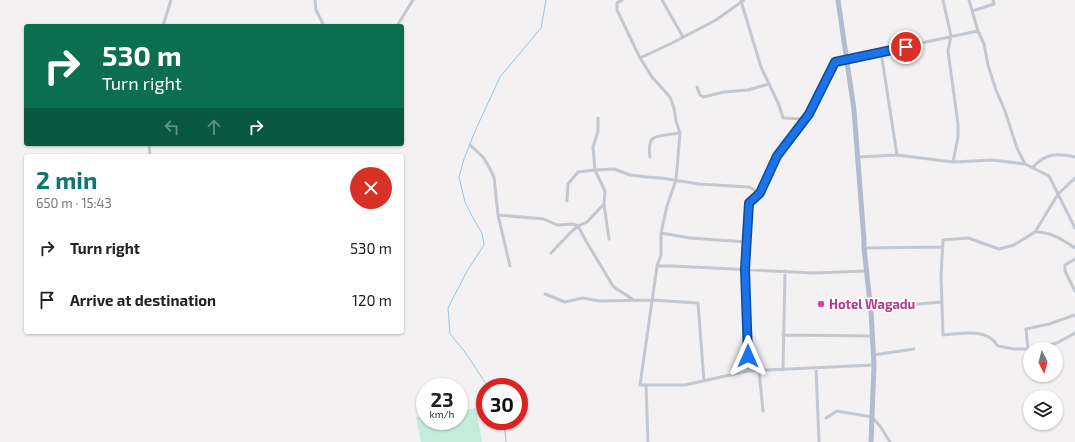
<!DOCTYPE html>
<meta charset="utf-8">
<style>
:root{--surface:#fff;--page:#f2f2f2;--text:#222;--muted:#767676;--accent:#0f766e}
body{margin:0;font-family:"Exo 2",sans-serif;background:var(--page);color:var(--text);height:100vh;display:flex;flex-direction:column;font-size:15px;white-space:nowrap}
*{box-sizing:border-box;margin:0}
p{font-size:13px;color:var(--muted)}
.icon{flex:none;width:22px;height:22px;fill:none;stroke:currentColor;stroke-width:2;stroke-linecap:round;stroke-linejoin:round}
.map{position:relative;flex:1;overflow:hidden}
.sheet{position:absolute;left:24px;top:154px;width:380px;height:180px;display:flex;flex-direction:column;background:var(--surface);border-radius:4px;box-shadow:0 1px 3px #0004}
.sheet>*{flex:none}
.banner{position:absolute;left:24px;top:24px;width:380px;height:122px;border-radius:4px;box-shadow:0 1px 3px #0004;background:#0b6e4f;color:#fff;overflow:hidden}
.needle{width:26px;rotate:174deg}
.fabs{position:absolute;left:1023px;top:342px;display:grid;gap:8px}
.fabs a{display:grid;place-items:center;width:40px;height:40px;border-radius:50%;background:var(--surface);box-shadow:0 1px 3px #0004;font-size:20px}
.speed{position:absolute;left:416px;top:378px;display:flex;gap:8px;font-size:20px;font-weight:700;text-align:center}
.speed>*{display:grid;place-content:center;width:52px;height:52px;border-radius:50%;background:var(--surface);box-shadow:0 1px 3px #0004;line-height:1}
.speed small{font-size:10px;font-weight:400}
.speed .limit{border:6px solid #d22;background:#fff;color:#111}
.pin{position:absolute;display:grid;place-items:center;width:34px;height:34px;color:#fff;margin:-17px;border:2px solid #fff;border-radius:50%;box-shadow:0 1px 4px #0007}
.me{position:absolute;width:44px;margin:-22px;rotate:0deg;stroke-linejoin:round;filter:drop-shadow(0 0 3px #0008)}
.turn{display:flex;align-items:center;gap:14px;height:84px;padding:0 12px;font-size:18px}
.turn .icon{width:52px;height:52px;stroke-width:2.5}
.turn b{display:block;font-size:28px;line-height:34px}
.lanes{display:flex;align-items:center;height:38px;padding:0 12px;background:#0003;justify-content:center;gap:20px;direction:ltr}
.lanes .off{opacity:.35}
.round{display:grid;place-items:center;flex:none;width:42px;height:42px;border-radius:21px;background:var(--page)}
.headline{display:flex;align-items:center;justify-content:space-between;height:68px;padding:0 12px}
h1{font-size:24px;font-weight:700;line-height:30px;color:var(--accent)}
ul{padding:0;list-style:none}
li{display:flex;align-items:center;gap:12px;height:52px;padding:0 12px}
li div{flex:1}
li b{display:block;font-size:15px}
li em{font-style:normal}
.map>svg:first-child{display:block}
.green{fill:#c4ebdb}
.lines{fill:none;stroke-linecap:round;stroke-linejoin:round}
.stream{stroke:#96c4e3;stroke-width:1}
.street{stroke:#c3c8d0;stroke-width:3}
.primary{stroke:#b3bbcc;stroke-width:5}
.route-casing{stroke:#114b97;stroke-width:10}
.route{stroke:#1a73e8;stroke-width:7}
.hotel-dot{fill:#d1479c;stroke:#fff;stroke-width:1.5}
.labels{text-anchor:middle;stroke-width:4;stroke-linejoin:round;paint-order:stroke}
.hotel-label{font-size:13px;font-weight:bold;fill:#b23c85;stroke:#fff;text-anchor:start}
</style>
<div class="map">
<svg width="1075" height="442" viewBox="0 0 1075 442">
<rect width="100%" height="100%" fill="#f3f1f1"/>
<path class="green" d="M 476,408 L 482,442 L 421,442 L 416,417 L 425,416 L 425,421 L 459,421 L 459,411 Z"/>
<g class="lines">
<path class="stream" d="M 488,387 L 465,352 L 450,334 L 448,308 L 467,271 L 484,245 L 482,233 L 473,218 L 465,202 L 459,177 L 464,159 L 476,129 L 500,77 L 541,28 L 546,0
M 504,421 L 506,442"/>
<path class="street" d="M 315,0 L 316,10 L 324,26
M 622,0 L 617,3 L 617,10 L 640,58 L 652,77 L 670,97 L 674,108 L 676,121 L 680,133 L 676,180 L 667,206 L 661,233 L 661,255 L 657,266 L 640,385 L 685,385 L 748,371 L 874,365
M 662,0 L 683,37
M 943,0 L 951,36 L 948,51 L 958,124 L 958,137 L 953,162
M 969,0 L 978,31 L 984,44 L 988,65 L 996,90 L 1005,111 L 1017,148 L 1025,164
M 741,1 L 761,67 L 779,105 L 783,118 L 806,119
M 972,11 L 994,4 L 993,0
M 163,26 L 171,0
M 397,26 L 413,0
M 881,52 L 897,155
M 640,58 L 672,43 L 716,20 L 744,0
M 697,87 L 700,95 L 703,97 L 724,92 L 748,90 L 769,84
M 598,118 L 598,131 L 593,147 L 595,170 L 605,191 L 604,204 L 609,239
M 149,144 L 150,156
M 470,145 L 483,157 L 488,165 L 494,177 L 498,215 L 510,266
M 650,157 C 646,131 660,137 680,133
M 858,157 L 897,155 L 953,162 L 993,160 L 1025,164 L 1049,176 L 1075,228
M 1033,167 C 1046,153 1057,153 1075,157
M 567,201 L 568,184 L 578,172 L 595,170 L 614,169 L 630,175 L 647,177 L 661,178 L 699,184 L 749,187 L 760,193
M 498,215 L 544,219 L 557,225 L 573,224 L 578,226 L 586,241 L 613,286 C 619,292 627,294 633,300
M 1035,232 C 1050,231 1063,240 1075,248
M 661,233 L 690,238 L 747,242
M 864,248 L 943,247
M 551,253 L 571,232 L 578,226 L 587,222 L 604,204
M 1075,259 L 1065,265 L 1065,271 L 1075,291
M 657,266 L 672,266 L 813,273 L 867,271
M 545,294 L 565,302 L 583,298 L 600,301 L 652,300 L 698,303 L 704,381
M 870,308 L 942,302
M 783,335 L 872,336
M 1030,349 L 1014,349 L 998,346 C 986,327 962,334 943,335 L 941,276 L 943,240 L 968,238 L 999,249 L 1014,245 L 1035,232 L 1058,194 L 1075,178
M 1032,349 L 1057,343 L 1075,333
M 1028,350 L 1026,329 L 1049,324 L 1075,315
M 873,355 L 914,349
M 816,368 L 819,442
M 783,370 L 785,271
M 748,371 L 748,340 L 745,269 L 749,203 L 760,193 L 777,156 L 809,115 L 835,61 L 978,31
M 759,371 L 763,411
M 646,385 L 648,442
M 826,418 L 837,411 L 872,417 L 880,426 L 890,442"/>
<path class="primary" d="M 838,0 L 854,110 L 864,240 L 864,248 L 871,312 L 874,365 L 871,442"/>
</g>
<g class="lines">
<defs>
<path id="route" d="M 748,356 L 745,269 L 749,203 L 760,193 L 777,156 L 809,114 L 835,62 L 906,47"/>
</defs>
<use href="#route" class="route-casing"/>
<use href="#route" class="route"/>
</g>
<circle class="hotel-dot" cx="821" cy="304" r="4"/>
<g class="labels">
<g class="hotel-label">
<text x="829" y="309">Hotel Wagadu</text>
</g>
</g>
</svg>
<div class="fabs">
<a><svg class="needle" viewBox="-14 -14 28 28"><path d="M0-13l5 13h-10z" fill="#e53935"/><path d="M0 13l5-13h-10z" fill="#767676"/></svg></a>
<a><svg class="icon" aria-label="layers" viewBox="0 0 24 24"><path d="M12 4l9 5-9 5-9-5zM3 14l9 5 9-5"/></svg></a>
</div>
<div class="speed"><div>23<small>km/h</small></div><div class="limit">30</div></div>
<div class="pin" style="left:906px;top:47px;background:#d93025"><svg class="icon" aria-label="arrive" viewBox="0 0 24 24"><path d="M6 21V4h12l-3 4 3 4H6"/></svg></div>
<svg class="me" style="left:748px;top:356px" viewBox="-20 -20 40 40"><path d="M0-17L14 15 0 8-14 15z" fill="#1a73e8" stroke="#fff" stroke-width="4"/></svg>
<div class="banner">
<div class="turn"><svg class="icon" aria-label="right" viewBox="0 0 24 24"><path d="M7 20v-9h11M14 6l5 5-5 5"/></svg><div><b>530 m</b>Turn right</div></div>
<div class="lanes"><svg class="icon off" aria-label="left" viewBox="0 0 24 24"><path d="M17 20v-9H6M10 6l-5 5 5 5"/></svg><svg class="icon off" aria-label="ahead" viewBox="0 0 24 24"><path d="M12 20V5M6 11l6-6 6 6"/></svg><svg class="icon" aria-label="right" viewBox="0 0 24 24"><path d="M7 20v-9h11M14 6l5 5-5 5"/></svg></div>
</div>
<section class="sheet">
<div class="headline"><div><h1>2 min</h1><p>650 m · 15:43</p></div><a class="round" style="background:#d93025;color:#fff"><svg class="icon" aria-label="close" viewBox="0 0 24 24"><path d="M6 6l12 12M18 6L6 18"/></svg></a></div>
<ul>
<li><svg class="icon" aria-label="right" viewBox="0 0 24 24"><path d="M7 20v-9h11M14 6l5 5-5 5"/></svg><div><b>Turn right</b></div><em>530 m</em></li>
<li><svg class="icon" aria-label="arrive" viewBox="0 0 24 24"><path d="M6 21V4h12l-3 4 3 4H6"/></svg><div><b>Arrive at destination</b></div><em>120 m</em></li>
</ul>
</section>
</div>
